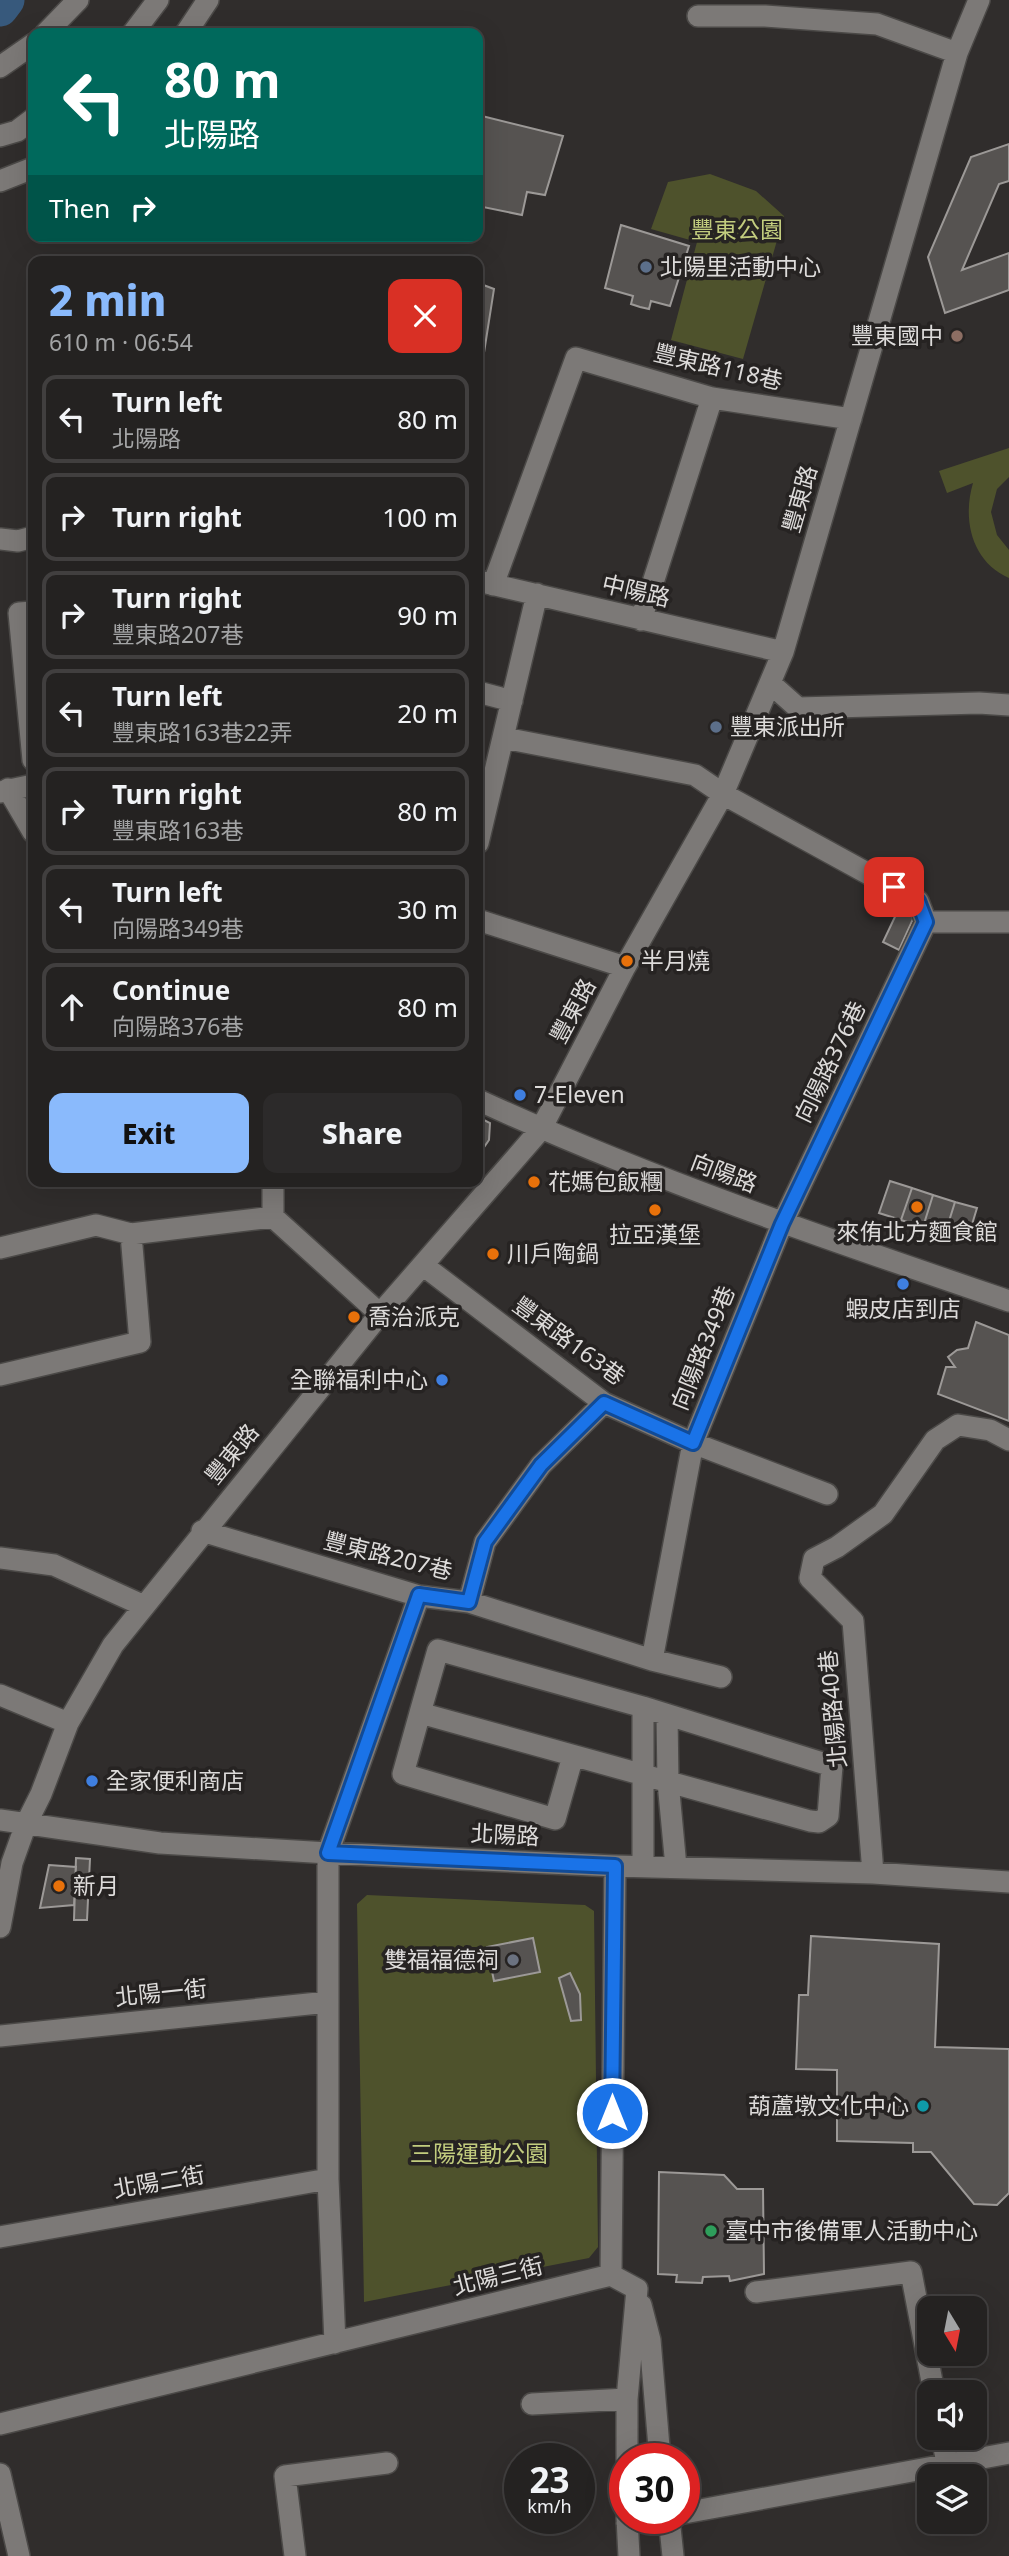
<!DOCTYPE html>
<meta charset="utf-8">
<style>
:root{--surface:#242221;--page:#2c2a2a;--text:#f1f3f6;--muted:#a3a4a5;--line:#413f3f;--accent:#8abafc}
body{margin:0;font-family:"Noto Sans","Noto Sans TC",sans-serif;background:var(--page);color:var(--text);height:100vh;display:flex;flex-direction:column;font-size:26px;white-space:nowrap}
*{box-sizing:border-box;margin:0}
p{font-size:23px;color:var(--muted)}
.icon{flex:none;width:38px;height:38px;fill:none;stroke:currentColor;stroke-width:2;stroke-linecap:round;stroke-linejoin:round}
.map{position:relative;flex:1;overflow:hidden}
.drawer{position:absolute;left:28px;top:256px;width:455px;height:931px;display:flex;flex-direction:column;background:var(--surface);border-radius:14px;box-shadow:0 7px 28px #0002,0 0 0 2px var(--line)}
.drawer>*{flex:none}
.guide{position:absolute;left:28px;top:28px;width:455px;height:214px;border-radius:14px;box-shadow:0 7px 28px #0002,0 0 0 2px var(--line);background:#00695c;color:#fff;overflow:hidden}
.needle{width:46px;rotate:170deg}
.buttons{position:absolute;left:917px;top:2296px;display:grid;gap:14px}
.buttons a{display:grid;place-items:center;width:70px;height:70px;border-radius:14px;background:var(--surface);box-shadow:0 7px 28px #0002,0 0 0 2px var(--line);font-size:35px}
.speed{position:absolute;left:504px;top:2443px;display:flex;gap:14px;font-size:35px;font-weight:700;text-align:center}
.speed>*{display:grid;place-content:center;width:91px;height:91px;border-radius:50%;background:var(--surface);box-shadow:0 7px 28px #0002,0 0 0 2px var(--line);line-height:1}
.speed small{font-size:18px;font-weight:400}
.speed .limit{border:10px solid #d22;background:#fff;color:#111}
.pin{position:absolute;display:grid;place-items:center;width:60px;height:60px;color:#fff;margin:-30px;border-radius:14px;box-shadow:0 4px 10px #0006}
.me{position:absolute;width:77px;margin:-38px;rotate:0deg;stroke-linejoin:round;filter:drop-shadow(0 0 5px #0008)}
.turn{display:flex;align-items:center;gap:24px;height:147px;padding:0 21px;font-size:32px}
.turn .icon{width:91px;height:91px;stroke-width:2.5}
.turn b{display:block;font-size:49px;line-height:60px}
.then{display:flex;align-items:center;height:66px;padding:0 21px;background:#0003;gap:14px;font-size:26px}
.round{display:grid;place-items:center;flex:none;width:74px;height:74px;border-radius:14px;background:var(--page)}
.headline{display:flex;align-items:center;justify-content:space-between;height:119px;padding:0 21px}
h1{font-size:42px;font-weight:800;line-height:52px;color:var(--accent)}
.action{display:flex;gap:14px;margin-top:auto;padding:14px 21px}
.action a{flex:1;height:80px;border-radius:14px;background:var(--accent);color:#111;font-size:28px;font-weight:800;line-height:80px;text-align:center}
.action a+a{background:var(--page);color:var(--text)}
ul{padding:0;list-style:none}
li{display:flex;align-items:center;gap:21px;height:88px;margin:0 14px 10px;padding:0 7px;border:4px solid var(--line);border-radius:14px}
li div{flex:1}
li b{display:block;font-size:26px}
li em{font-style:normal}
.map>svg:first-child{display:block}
.green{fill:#4e522c}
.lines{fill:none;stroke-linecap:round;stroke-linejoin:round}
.river{stroke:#37597c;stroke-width:37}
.building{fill:#565351;stroke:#9c9997;stroke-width:2}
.minor-casing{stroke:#4b4947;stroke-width:24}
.minor{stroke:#7c7977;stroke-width:21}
.route-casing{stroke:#114b97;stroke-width:18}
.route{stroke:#1a73e8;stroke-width:12}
.service-dot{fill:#5c6f8a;stroke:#262322;stroke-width:2.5}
.education-dot{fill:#8d6e63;stroke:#262322;stroke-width:2.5}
.food-dot{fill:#e8710a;stroke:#262322;stroke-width:2.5}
.shop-dot{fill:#3f7fe0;stroke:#262322;stroke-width:2.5}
.worship-dot{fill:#6b7280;stroke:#262322;stroke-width:2.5}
.culture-dot{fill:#0f9aa8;stroke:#262322;stroke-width:2.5}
.leisure-dot{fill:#2e9e5b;stroke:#262322;stroke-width:2.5}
.labels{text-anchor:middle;stroke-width:7;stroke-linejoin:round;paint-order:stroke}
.park-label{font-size:23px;fill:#c2cc7e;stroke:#262322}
.poi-label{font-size:23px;fill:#dddbda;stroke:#262322;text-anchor:start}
.street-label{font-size:23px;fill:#dddbda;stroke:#262322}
</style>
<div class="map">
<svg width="1009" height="2556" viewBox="0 0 1009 2556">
<rect width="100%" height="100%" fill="#302d2c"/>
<path class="green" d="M 710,174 L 756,191 L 784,216 L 743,359 L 671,340 L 697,242 L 651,229 L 668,182 Z
M 1009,448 L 1009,477 L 997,489 L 991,512 L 997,535 L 1009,550 L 1009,578 C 972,562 962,520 973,483 L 947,493 L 939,471 Z
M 367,1895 L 585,1905 L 594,1911 L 598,2247 L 589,2258 L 364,2302 L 357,1904 Z"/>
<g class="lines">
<path class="river" d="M 0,8 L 6,0"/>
</g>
<path class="building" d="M 478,115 L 563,136 L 545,195 L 527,192 L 522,215 L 478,206 Z
M 1009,144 L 1009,181 L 999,184 L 962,270 L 1009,253 L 1009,290 L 945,313 L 928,257 L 971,157 Z
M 621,225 L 689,246 L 670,306 L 651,301 L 649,309 L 640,307 L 631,304 L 633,296 L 605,288 Z
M 478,283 L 494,289 L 478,391 Z
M 901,904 L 909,909 L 913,919 L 899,950 L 883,942 Z
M 478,1117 L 490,1123 L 489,1140 L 478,1156 Z
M 890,1181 L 912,1188 L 901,1220 L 879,1213 Z
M 912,1188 L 933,1195 L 923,1227 L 901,1220 Z
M 933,1195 L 955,1202 L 945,1234 L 923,1227 Z
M 955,1202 L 977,1208 L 967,1241 L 945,1234 Z
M 976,1322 L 1009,1335 L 1009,1421 L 938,1394 L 946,1367 L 955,1367 L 948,1357 L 957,1350 L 968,1348 Z
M 76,1858 L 90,1859 L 87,1920 L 74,1920 Z
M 49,1865 L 76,1867 L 74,1905 L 40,1908 Z
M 811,1936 L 939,1944 L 935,2047 L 1009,2049 L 1009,2193 L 997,2205 L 974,2204 L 931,2152 L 913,2152 L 913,2143 L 837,2141 L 837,2070 L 796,2069 L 799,1995 L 808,1995 Z
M 533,1938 L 540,1972 L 494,1981 L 487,1947 Z
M 570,1973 L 580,1994 L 581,2020 L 571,2021 L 559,1978 Z
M 659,2172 L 724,2175 L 737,2189 L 763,2189 L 764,2274 L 730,2281 L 729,2276 L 703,2277 L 702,2283 L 676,2282 L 677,2275 L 658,2274 Z"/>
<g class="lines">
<defs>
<path id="minor" d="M 698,16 L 765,16 L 877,24 L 957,53
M 46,33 L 78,0
M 133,33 L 158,0
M 186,33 L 208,0
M 0,67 L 33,44
M 0,136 L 17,131 L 33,119
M 0,181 L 33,168
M 0,539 L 18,541 L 33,537
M 478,581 L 783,652
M 493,585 L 576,358 L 712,398 L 851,419
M 33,612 L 19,613 L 33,760
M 641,620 L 712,398
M 771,684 L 798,708 L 979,703 L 1009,705
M 478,692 L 512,701
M 504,738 L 695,775 L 723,794 L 918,901 L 926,922
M 8,789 L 33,832
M 0,792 L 33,785
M 478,843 L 537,594
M 478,920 L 625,967
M 926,922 L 1009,922
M 478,1100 C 650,1179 830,1240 1009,1301
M 273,1181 L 273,1217
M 0,1248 L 96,1225 L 131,1234 L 273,1217 L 380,1314
M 424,1266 L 604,1403 L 693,1443 L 827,1494
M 0,1375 L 140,1342 L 131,1234
M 202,1531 L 419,1596 L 469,1602 L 652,1660 L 721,1677
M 0,1558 L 54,1565 L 142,1605
M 469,1602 L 485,1542 L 541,1465 L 604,1403
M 438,1650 L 643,1707 L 832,1766 L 828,1816 L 819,1822 L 810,1821 L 420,1713 Z
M 652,1660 L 693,1443 L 782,1224 L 926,922
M 0,1695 L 68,1723
M 643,1707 L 643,1866
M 420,1713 L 403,1774 L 555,1819 L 573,1756
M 667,1715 L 668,1782 L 676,1867
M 0,1820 L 160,1843 L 328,1853 L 615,1866 L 873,1873 L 1009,1882
M 873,1873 L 853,1621 L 810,1578 L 814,1559 L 837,1547 L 883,1514 L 935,1440 L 958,1425 L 990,1430 L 1009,1440
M 0,1927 L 12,1863 L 26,1824 L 41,1794 L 68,1723 L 113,1645 L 380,1314 L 541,1129 L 625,967 L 723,794 L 783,652 L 957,53 L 979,0
M 0,2036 L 328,2002
M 0,2237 L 328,2179
M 611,2275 L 637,2289 L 627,2399 L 627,2459
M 756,2292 L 911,2272 L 934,2392
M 641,2305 L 650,2340 L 660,2459
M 335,2343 L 328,2179 L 328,1853 L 419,1596
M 532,2404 L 627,2399
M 0,2424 L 611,2275 L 615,1866
M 942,2438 L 948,2467
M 0,2474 L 19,2556
M 684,2513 L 1009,2453
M 627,2518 L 629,2556
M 669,2518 L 673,2556
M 627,2523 L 655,2518
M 295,2556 L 285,2476 L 387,2463"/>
</defs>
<use href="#minor" class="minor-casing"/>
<use href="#minor" class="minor"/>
</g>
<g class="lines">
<defs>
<path id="route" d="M 612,2113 L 615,1866 L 328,1853 L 419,1595 L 469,1602 L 485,1542 L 541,1465 L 604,1403 L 693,1443 L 782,1224 L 926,922 L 918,901 L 894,887"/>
</defs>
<use href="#route" class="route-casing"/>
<use href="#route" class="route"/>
</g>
<g class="service-dot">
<circle cx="646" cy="267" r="7"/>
<circle cx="716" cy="727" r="7"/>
</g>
<circle class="education-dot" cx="957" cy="336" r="7"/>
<g class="food-dot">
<circle cx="627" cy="961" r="7"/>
<circle cx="534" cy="1182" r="7"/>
<circle cx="917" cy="1207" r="7"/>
<circle cx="655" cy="1210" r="7"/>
<circle cx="493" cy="1254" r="7"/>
<circle cx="354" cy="1317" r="7"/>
<circle cx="59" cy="1886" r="7"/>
</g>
<g class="shop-dot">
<circle cx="520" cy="1095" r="7"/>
<circle cx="903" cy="1284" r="7"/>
<circle cx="442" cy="1380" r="7"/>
<circle cx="92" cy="1781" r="7"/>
</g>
<circle class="worship-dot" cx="513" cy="1960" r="7"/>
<circle class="culture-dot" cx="923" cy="2106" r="7"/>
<circle class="leisure-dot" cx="711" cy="2231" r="7"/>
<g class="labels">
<g class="park-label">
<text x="737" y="238">豐東公園</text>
<text x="479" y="2162">三陽運動公園</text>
</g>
<g class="poi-label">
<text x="660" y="275">北陽里活動中心</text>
<text x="943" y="344" text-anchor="end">豐東國中</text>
<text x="730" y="735">豐東派出所</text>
<text x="641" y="969">半月燒</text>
<text x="534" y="1103">7-Eleven</text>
<text x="548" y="1190">花媽包飯糰</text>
<text x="917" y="1240" text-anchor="middle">來侑北方麵食館</text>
<text x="655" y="1243" text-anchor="middle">拉亞漢堡</text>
<text x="507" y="1262">川戶陶鍋</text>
<text x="903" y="1317" text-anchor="middle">蝦皮店到店</text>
<text x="368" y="1325">喬治派克</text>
<text x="428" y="1388" text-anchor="end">全聯福利中心</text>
<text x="106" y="1789">全家便利商店</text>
<text x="73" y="1894">新月</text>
<text x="499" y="1968" text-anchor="end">雙福福德祠</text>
<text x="909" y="2114" text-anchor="end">葫蘆墩文化中心</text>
<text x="725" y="2239">臺中市後備軍人活動中心</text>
</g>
<g class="street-label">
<text transform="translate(718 367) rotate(13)" y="8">豐東路118巷</text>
<text transform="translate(800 499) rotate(-74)" y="8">豐東路</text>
<text transform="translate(636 591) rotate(13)" y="8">中陽路</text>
<text transform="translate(573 1011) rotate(-62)" y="8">豐東路</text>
<text transform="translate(830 1062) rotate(-64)" y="8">向陽路376巷</text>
<text transform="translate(724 1173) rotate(21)" y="8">向陽路</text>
<text transform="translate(569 1341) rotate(36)" y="8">豐東路163巷</text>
<text transform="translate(703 1348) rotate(-68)" y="8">向陽路349巷</text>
<text transform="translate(232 1454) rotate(-51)" y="8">豐東路</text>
<text transform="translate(388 1556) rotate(14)" y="8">豐東路207巷</text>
<text transform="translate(833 1709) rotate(-95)" y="8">北陽路40巷</text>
<text transform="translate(505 1835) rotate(3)" y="8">北陽路</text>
<text transform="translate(161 1993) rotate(-6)" y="8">北陽一街</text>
<text transform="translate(159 2182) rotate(-10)" y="8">北陽二街</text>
<text transform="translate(498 2276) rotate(-14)" y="8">北陽三街</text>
</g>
</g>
</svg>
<div class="buttons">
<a><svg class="needle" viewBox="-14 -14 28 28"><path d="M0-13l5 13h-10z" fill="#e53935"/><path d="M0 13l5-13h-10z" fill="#a3a4a5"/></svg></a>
<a><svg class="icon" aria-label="sound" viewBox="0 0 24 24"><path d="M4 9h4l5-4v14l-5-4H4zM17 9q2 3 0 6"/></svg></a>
<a><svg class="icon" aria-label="layers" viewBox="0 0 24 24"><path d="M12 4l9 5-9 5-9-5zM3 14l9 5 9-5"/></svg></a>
</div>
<div class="speed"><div>23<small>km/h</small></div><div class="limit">30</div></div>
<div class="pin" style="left:894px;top:887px;background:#d93025"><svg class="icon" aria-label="arrive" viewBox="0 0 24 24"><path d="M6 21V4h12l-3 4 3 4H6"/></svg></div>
<svg class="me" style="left:612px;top:2113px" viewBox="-20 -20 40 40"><circle r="17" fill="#1a73e8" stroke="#fff" stroke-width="3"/><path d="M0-11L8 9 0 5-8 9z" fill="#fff"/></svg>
<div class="guide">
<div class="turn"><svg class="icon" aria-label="left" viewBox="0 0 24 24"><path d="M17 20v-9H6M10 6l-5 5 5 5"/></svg><div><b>80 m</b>北陽路</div></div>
<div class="then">Then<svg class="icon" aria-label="right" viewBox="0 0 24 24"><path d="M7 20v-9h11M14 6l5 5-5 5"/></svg></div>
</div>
<section class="drawer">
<div class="headline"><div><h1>2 min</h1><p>610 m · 06:54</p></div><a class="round" style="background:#d93025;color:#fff"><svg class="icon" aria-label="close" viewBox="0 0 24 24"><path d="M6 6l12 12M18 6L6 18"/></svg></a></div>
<ul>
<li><svg class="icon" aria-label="left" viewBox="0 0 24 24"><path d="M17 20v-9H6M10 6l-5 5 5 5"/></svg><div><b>Turn left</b><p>北陽路</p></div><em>80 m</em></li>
<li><svg class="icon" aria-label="right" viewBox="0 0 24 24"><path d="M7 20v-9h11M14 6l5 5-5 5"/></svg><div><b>Turn right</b></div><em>100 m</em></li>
<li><svg class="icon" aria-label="right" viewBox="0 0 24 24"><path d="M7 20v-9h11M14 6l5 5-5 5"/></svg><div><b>Turn right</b><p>豐東路207巷</p></div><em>90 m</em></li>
<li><svg class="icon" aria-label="left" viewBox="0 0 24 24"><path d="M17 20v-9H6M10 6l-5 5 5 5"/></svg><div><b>Turn left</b><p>豐東路163巷22弄</p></div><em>20 m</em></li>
<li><svg class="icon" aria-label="right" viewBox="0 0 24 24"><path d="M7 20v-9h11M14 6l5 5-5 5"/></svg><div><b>Turn right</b><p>豐東路163巷</p></div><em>80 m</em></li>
<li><svg class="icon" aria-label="left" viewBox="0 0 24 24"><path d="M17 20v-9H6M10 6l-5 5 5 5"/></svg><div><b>Turn left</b><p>向陽路349巷</p></div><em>30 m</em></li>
<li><svg class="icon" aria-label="ahead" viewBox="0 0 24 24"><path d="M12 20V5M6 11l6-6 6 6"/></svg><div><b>Continue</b><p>向陽路376巷</p></div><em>80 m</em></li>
</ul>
<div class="action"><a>Exit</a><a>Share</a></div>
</section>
</div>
